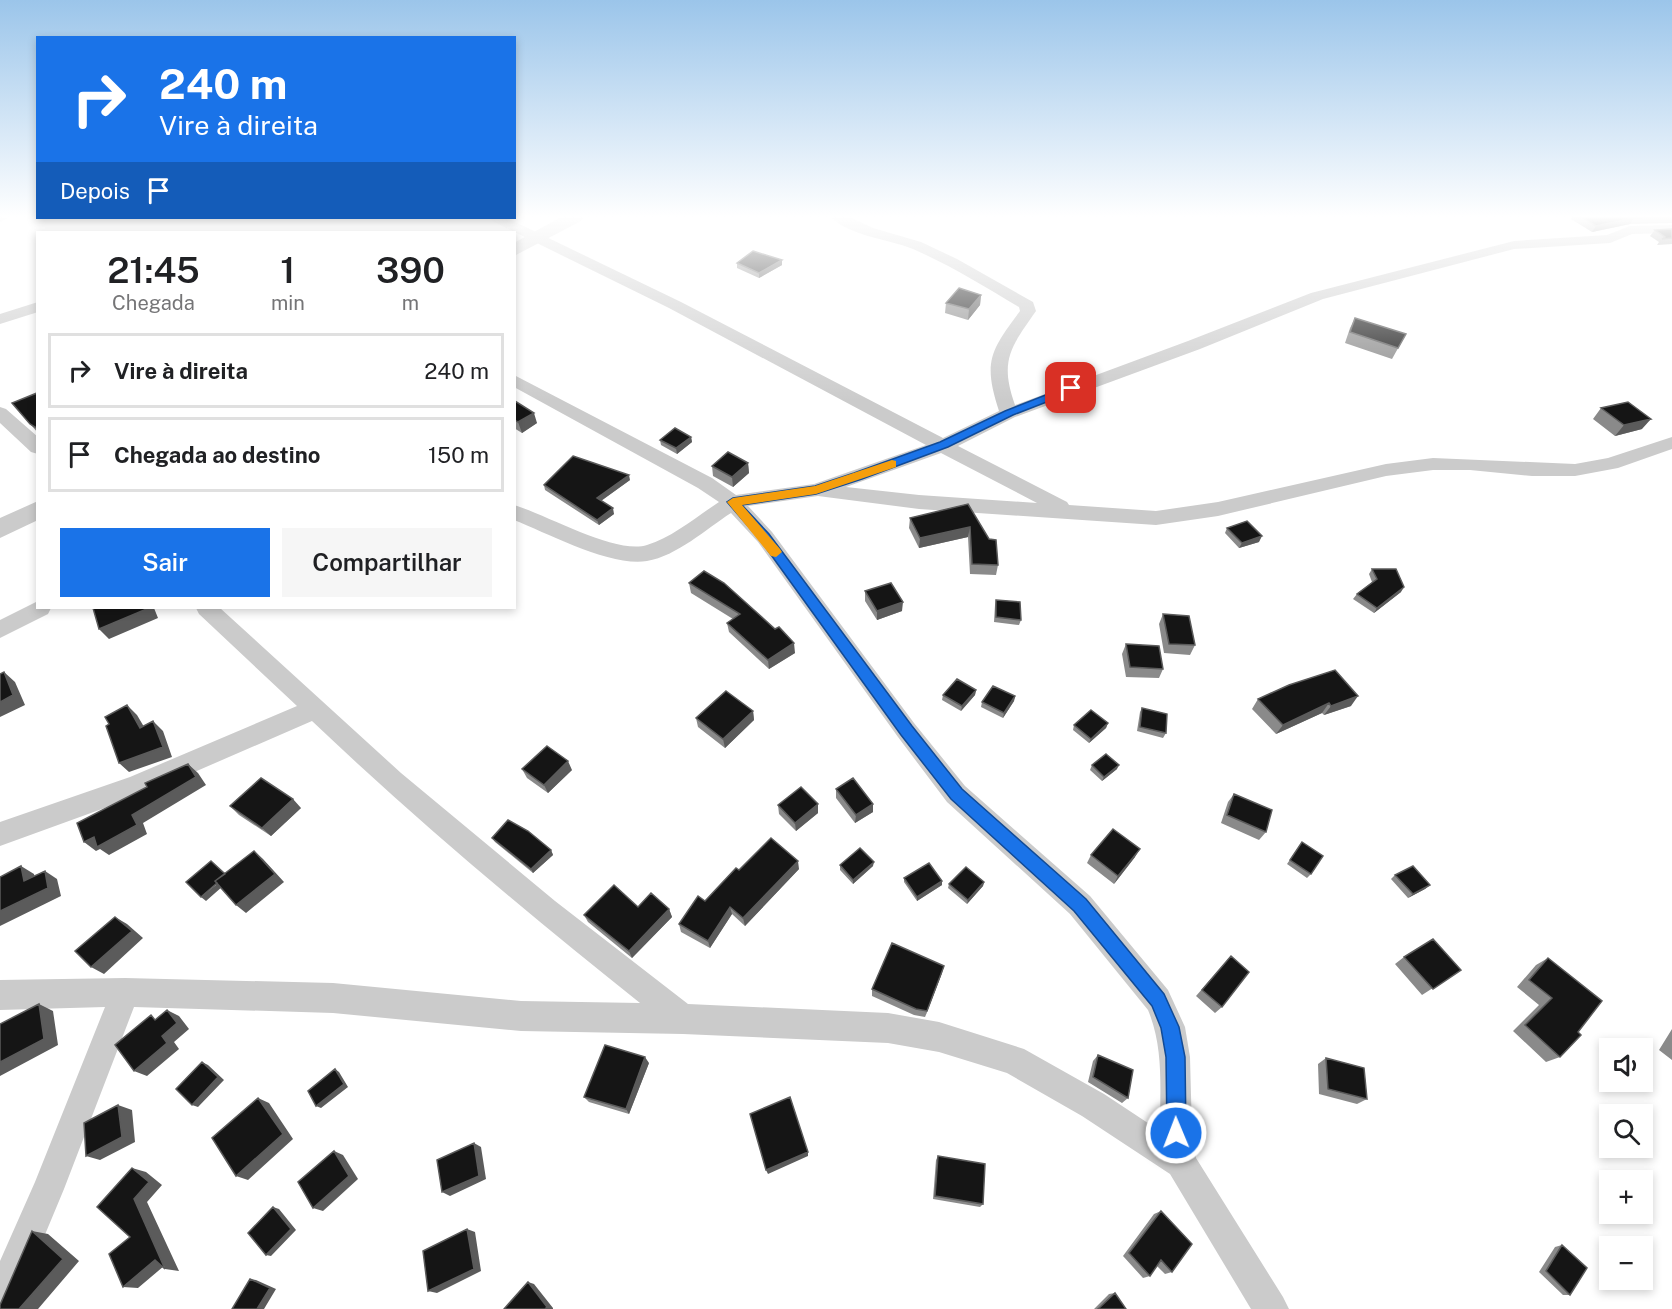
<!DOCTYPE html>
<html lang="pt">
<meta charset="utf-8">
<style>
:root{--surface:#fff;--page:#f6f6f6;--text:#202124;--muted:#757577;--line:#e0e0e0;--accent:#1a73e8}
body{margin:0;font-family:"Public Sans",sans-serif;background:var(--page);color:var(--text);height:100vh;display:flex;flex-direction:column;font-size:22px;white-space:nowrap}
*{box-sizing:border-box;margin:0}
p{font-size:20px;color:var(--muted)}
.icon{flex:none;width:33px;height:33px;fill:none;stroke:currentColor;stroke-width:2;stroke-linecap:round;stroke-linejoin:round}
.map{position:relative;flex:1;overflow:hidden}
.drawer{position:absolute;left:36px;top:231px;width:480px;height:378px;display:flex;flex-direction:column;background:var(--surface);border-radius:0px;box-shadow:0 3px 9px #0003}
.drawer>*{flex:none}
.hud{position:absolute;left:36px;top:36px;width:480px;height:183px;border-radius:0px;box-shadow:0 3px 9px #0003;background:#1a73e8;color:#fff;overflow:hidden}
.tools{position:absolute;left:1599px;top:1038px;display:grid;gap:12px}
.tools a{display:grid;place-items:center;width:54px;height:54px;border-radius:0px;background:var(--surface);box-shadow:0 3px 9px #0003;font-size:30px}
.pin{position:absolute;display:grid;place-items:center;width:51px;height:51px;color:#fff;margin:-26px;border-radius:12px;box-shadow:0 3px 9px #0006}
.me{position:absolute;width:66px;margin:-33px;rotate:359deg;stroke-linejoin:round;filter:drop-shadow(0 0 4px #0008)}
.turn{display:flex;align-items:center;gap:21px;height:126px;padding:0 24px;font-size:27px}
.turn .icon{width:78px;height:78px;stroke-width:2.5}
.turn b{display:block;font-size:42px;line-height:51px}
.then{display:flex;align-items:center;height:57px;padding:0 24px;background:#0003;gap:12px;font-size:22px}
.eta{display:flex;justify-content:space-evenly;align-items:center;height:102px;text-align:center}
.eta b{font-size:36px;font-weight:600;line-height:42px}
.button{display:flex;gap:12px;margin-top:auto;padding:12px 24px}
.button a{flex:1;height:69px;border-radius:0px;background:var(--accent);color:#fff;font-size:24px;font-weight:600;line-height:69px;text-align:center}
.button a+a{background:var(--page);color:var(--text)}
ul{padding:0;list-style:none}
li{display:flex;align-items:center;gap:18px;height:75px;margin:0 12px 9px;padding:0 12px;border:3px solid var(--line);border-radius:0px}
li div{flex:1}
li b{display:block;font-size:22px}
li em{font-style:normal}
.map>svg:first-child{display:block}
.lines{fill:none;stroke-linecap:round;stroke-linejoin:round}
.minor{fill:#cbcbcb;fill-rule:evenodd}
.tertiary{fill:#cbcbcb;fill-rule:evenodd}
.wall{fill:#8a8a8a}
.shaded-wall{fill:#5b5b5b}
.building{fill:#151515;stroke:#5b5b5b;stroke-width:1.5}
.route{fill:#1a73e8;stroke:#114b97;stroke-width:1.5}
.slow{fill:#f59e0b}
</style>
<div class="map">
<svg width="1672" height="1309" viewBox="0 0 1672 1309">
<rect width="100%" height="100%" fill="#fff"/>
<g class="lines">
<path class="minor" d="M 0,217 L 10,217 L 0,222 Z
M 831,217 L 850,217 L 873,228 L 921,242 L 957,259 L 1033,302 L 1036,311 C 1011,347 999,360 1015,405 L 1188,341 L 1311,293 L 1514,241 L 1607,235 L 1630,226 L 1672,225 L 1672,233 L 1632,234 L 1610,243 L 1514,249 L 1323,299 L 1200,349 L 1015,417 L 958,446 L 1067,502 L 1069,505 L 1156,511 L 1218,502 L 1386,464 L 1433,458 L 1575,464 L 1608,458 L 1672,437 L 1672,449 L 1618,468 L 1575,476 L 1532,476 L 1470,470 L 1433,470 L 1386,476 L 1218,516 L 1156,525 L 919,509 L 818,496 L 748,506 L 772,532 L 914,723 L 965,786 L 1090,896 L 1168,990 L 1185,1027 L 1190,1057 L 1192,1133 L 1196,1158 L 1283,1297 L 1289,1309 L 1251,1309 L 1170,1174 L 1082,1116 L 1007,1073 L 939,1052 L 888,1043 L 683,1034 L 521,1031 L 333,1013 L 134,1007 L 64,1189 L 14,1309 L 0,1309 L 0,1261 L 35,1182 L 105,1007 L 0,1010 L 0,980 L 125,978 L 333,983 L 521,1001 L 640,1003 C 527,913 417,821 312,721 L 146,793 L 0,846 L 0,822 L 130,777 L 297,706 L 199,614 L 196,608 L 220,608 L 401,773 L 555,901 L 688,1004 L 888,1013 L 939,1022 L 1024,1049 L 1104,1094 L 1160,1131 C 1160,1090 1164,1048 1148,1010 L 1070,914 L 947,802 L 898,737 L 758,542 L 731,513 C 706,529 677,556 647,561 C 611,567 549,534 514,520 L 514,505 C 547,515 617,555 647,545 C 673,537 696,517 719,502 L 698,488 L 514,387 L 514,375 L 712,478 L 736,495 L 814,484 L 926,445 L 669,308 L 492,221 L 490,218 L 507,218 L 681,302 L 943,438 L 999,411 C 983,362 990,351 1020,311 L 1019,307 C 985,287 950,265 913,249 C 889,239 849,236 831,217 ZM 941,453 L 1037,503 L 919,495 L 846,487 Z
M 38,302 L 38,312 L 0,324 L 0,314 Z
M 0,407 L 6,409 L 38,437 L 38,454 L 31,452 L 0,423 Z
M 38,601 L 38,608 L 51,608 L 48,614 L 0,638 L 0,620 Z"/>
<path class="tertiary" d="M 561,217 L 584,217 L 581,221 L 514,256 L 514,243 Z
M 38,501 L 38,520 L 0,538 L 0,518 Z"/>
</g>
<path class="wall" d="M 1572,217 L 1672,217 L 1672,223 L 1630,224 L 1592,232 L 1571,219 Z
M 1672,229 L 1672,244 L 1657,245 L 1659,242 L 1650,236 L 1655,230 Z
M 737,263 L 782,265 L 759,278 L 737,268 Z
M 981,295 L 980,305 L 968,320 L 945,313 L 946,303 Z
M 1355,318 L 1406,334 L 1392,359 L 1345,343 L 1350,328 Z
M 38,394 L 38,433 L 12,403 Z
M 514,401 L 537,423 L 522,433 L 514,428 Z
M 1601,408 L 1642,429 L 1615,436 L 1593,419 Z
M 691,437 L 692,442 L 677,454 L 661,445 L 660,440 Z
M 748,463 L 749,473 L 733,487 L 713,476 L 712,466 Z
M 630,480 L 601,501 L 614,514 L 599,525 L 545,490 L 544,485 Z
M 968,504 L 989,539 L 998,565 L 996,575 L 970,574 L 968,537 L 919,548 L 909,528 L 910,518 Z
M 1227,528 L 1259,542 L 1239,548 L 1225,533 Z
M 1372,569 L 1401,592 L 1374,613 L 1353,599 L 1357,594 L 1372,582 L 1369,574 Z
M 689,583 L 775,629 L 795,653 L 769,669 L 729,632 L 727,623 L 733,619 L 691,593 Z
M 865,591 L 902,611 L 877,620 L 865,601 Z
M 996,600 L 1021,620 L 1019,625 L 994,622 L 995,605 Z
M 1163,614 L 1195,645 L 1190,655 L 1164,653 L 1159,624 Z
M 1126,644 L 1163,669 L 1159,678 L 1126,677 L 1122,654 Z
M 1289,685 L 1351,706 L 1324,715 L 1322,713 L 1276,734 L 1252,709 L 1258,699 Z
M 976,690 L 975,695 L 961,711 L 942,700 L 943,695 Z
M 1015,696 L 1014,701 L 1003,718 L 981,707 L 982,702 Z
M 1142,708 L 1166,733 L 1163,738 L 1137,731 L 1140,712 Z
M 753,711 L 754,720 L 725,748 L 698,727 L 696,718 Z
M 1108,723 L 1106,728 L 1089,743 L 1073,730 L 1074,725 Z
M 1092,765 L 1117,769 L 1102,781 L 1090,770 Z
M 522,769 L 572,770 L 548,793 L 527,778 Z
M 836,789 L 873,812 L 855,823 L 836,798 Z
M 1234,794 L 1266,832 L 1259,840 L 1221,823 L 1228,802 Z
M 818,804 L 818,813 L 796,831 L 779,814 L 778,805 Z
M 230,806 L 301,808 L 271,836 L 239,815 Z
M 492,838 L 551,850 L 553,855 L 533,873 L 495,842 Z
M 1302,842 L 1311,874 L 1307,878 L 1287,864 Z
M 1091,855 L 1135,857 L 1114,884 L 1087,863 Z
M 840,865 L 873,866 L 853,884 L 840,870 Z
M 799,869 L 745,926 L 732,914 L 710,948 L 681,932 L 679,924 L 739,870 Z
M 1395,875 L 1430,885 L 1425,889 L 1408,898 L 1391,879 Z
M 904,878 L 942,885 L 917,901 L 904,882 Z
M 984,882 L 983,886 L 967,904 L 948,888 L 949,884 Z
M 638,907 L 669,909 L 672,917 L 632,958 L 588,922 L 584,915 Z
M 1231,956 L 1222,1007 L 1215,1013 L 1196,996 Z
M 1404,957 L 1461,970 L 1422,995 L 1395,964 Z
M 1548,958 L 1578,1032 L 1560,1057 L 1546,1062 L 1513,1031 L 1539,1005 L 1517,987 L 1536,965 Z
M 942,973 L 925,1017 L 914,1015 L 872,996 L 872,989 Z
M 1672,1029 L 1672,1060 L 1659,1050 Z
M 1098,1055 L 1128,1098 L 1122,1103 L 1088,1082 L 1093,1061 Z
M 1326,1058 L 1367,1099 L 1357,1104 L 1319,1094 L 1318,1064 Z
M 649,1063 L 629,1114 L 589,1102 L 584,1097 Z
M 938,1156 L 983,1204 L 980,1207 L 933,1199 L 936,1160 Z
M 1161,1211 L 1172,1272 L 1165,1274 L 1157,1266 L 1150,1276 L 1143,1278 L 1123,1256 L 1154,1214 Z
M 1562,1245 L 1570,1295 L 1563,1295 L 1539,1272 L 1555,1247 Z
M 1115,1293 L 1126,1309 L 1094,1309 L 1109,1294 Z"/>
<path class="shaded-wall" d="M 1634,218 L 1630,224 L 1592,232 L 1596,226 Z
M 782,260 L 782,265 L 759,278 L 759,273 Z
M 981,295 L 980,305 L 968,320 L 969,309 Z
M 534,413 L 537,423 L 522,433 L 518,422 Z
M 1651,419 L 1642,429 L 1615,436 L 1624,425 Z
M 691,437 L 692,442 L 677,454 L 676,448 Z
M 748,463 L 749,473 L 733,487 L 732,477 Z
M 629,475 L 630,480 L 598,503 L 597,498 Z
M 613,508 L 614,514 L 599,525 L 597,520 Z
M 970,527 L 968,537 L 919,548 L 920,538 Z
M 1262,536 L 1259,542 L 1239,548 L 1242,543 Z
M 1404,587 L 1401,592 L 1374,613 L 1377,608 Z
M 903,602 L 902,611 L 877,620 L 877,611 Z
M 149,608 L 154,608 L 158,618 L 109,639 L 99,629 Z
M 794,643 L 795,653 L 769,669 L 768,660 Z
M 4,672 L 15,682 L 25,705 L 0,717 L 0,702 Z
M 976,690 L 975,695 L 961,711 L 962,706 Z
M 1015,696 L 1014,701 L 1003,718 L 1004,713 Z
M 1358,696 L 1351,706 L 1324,715 L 1331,706 Z
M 1329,703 L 1322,713 L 1276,734 L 1283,725 Z
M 127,705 L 137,715 L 150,737 L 140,728 Z
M 753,711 L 754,720 L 725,748 L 723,739 Z
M 153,721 L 163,731 L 172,757 L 129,772 L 119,763 Z
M 1108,723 L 1106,728 L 1089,743 L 1091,739 Z
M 568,761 L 572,770 L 548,793 L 544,785 Z
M 188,764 L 198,773 L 206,785 L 143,823 L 147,834 L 109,855 L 100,849 L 96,851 L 84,842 L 132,815 Z
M 1119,765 L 1117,769 L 1102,781 L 1104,777 Z
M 293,799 L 301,808 L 271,836 L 262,828 Z
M 818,804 L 818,813 L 796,831 L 795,823 Z
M 873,804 L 873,812 L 855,823 L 856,815 Z
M 1140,849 L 1135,857 L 1114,884 L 1118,876 Z
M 551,850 L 553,855 L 533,873 L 531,869 Z
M 254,851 L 263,859 L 284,882 L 246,913 L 236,905 Z
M 798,861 L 799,869 L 745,926 L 743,918 Z
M 874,862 L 873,866 L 853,884 L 853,880 Z
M 21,866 L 34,874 L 37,889 L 24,881 Z
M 45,871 L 57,879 L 61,896 L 0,926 L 0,911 Z
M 227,876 L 231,879 L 206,901 L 201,897 Z
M 942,881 L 942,885 L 917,901 L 917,897 Z
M 984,882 L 983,886 L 967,904 L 968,900 Z
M 1430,885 L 1425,889 L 1408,898 L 1413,894 Z
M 730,907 L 732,914 L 710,948 L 708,941 Z
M 669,909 L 672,917 L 632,958 L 629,951 Z
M 115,917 L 127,924 L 143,938 L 104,974 L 91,967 Z
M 944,966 L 942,973 L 925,1017 L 927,1011 Z
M 39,1004 L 53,1011 L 58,1045 L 0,1076 L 0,1062 Z
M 167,1010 L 179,1016 L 189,1029 L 174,1042 L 179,1049 L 147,1076 L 134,1071 L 162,1036 Z
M 645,1057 L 649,1063 L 629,1114 L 626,1109 Z
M 202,1062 L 208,1065 L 224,1080 L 198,1107 L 192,1105 Z
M 335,1069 L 339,1072 L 348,1087 L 321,1108 L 316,1106 Z
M 258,1098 L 269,1103 L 293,1139 L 248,1180 L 236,1176 Z
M 118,1105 L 132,1110 L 135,1142 L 100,1160 L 86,1156 Z
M 474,1143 L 481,1147 L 486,1179 L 450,1196 L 442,1192 Z
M 334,1151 L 343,1155 L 358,1179 L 323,1211 L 313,1208 Z
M 808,1152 L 808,1156 L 768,1174 L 766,1170 Z
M 132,1168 L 146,1172 L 162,1185 L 147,1202 L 179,1271 L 165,1269 L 164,1266 L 138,1288 L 123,1287 L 155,1260 L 134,1199 Z
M 273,1207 L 279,1209 L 296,1230 L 271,1256 L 266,1255 Z
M 467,1229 L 475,1232 L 481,1271 L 437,1293 L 428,1291 Z
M 32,1231 L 48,1234 L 79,1261 L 38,1309 L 19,1309 Z
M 250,1279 L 256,1280 L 276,1289 L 264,1309 L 257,1309 Z
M 528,1282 L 534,1284 L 553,1308 L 553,1309 L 545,1309 Z"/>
<path class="building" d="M 1581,217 L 1672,217 L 1634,218 L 1596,226 Z
M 1672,229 L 1672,238 L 1662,239 L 1665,237 L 1655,230 Z
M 753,251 L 782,260 L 759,273 L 737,263 Z
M 959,288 L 981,295 L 969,309 L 946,303 Z
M 1355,318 L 1406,334 L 1398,348 L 1350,332 Z
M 37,393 L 38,394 L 38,429 L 30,424 L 12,403 Z
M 514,401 L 515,401 L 534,413 L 518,422 L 514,420 Z
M 1628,402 L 1651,419 L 1624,425 L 1601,408 Z
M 675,428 L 691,437 L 676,448 L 660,440 Z
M 728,452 L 748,463 L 732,477 L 712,466 Z
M 573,456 L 629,475 L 597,498 L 613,508 L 597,520 L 544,485 Z
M 968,504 L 989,539 L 996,540 L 998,565 L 972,564 L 970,527 L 920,538 L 910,518 Z
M 1247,521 L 1262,536 L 1242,543 L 1227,528 Z
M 1372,569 L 1396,569 L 1404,587 L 1377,608 L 1357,594 L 1377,579 Z
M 704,571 L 724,583 L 775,629 L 779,627 L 794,643 L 768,660 L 727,623 L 740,614 L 689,583 Z
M 891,583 L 903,602 L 877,611 L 865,591 Z
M 996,600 L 1020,602 L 1021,620 L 996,617 Z
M 93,608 L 149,608 L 99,629 Z
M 1163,614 L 1189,616 L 1195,645 L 1169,644 Z
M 1126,644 L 1159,646 L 1163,669 L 1130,667 Z
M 1335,670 L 1358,696 L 1331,706 L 1329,703 L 1283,725 L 1258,699 L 1289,685 Z
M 4,672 L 13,695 L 0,702 L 0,674 Z
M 957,679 L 976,690 L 962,706 L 943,695 Z
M 993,686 L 1015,696 L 1004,713 L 982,702 Z
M 726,691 L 753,711 L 723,739 L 696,718 Z
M 127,705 L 140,728 L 153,721 L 163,747 L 119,763 L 106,726 L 109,724 L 105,717 Z
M 1142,708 L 1167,714 L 1166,733 L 1140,727 Z
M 1091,710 L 1108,723 L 1091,739 L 1074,725 Z
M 547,746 L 568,761 L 544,785 L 522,769 Z
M 1106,754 L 1119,765 L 1104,777 L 1092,765 Z
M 188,764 L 196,777 L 132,815 L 137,825 L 97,847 L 94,837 L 84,842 L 77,823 L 147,787 L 145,783 Z
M 261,778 L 293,799 L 262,828 L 230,806 Z
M 853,778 L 873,804 L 856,815 L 836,789 Z
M 801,787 L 818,804 L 795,823 L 778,805 Z
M 1234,794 L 1272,810 L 1266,832 L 1227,815 Z
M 508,820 L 528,831 L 551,850 L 531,869 L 492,838 Z
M 1113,829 L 1140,849 L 1118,876 L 1091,855 Z
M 771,838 L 798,861 L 743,918 L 730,907 L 708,941 L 679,924 L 698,896 L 705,901 L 736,868 L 739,870 Z
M 1302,842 L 1323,856 L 1311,874 L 1290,860 Z
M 860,848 L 874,862 L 853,880 L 840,865 Z
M 254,851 L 275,874 L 236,905 L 215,881 Z
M 211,861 L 225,874 L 215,881 L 217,883 L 201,897 L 186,882 Z
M 929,863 L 942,881 L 917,897 L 904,878 Z
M 21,866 L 24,881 L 45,871 L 48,888 L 0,911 L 0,877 Z
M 1413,866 L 1430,885 L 1413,894 L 1395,875 Z
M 966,867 L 984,882 L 968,900 L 949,884 Z
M 614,885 L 638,907 L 651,893 L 669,909 L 629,951 L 584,915 Z
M 115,917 L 132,931 L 91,967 L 75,951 Z
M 1433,939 L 1461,970 L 1433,989 L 1404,957 Z
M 892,943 L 944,966 L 927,1011 L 916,1009 L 872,989 Z
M 1231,956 L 1249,972 L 1222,1007 L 1202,990 Z
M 1548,958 L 1602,1001 L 1578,1032 L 1581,1035 L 1560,1057 L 1525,1025 L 1552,998 L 1529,980 Z
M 39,1004 L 44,1039 L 0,1062 L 0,1024 Z
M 167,1010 L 177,1023 L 162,1036 L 167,1043 L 134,1071 L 115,1045 L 151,1015 L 155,1020 Z
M 605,1045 L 645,1057 L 626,1109 L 584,1097 Z
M 1098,1055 L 1133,1070 L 1128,1098 L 1093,1077 Z
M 1326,1058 L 1364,1068 L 1367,1099 L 1328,1089 Z
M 202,1062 L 218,1077 L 192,1105 L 176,1089 Z
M 335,1069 L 344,1084 L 316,1106 L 308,1091 Z
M 790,1097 L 808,1152 L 766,1170 L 750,1114 Z
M 258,1098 L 283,1134 L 236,1176 L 212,1138 Z
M 118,1105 L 122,1137 L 86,1156 L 84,1123 Z
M 474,1143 L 479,1176 L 442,1192 L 437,1160 Z
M 334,1151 L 349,1176 L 313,1208 L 298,1182 Z
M 938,1156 L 985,1164 L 983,1204 L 935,1196 Z
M 132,1168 L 149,1182 L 134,1199 L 165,1269 L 155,1260 L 123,1287 L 109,1254 L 130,1237 L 97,1207 Z
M 273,1207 L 291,1229 L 266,1255 L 248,1233 Z
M 1161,1211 L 1192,1244 L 1172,1272 L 1161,1260 L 1150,1276 L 1129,1253 Z
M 467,1229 L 474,1269 L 428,1291 L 423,1251 Z
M 32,1231 L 63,1259 L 19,1309 L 0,1309 L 0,1305 Z
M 1562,1245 L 1587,1268 L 1570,1295 L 1546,1271 Z
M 250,1279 L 270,1288 L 257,1309 L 232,1309 Z
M 528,1282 L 547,1307 L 545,1309 L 504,1309 Z
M 1115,1293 L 1126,1309 L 1098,1309 Z"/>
<linearGradient id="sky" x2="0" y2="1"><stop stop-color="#9bc5ea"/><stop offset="0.54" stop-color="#fff"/><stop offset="1" stop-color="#fff" stop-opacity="0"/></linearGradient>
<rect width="1672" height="401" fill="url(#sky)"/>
<path class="route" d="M 1071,385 L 1075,386 L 1075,391 L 1013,415 L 948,447 L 862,479 L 816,494 L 742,505 L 769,534 L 912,726 L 962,789 L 1086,899 L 1164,994 L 1179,1027 L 1185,1057 L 1186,1133 L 1183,1140 L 1176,1143 L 1170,1140 L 1167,1133 L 1166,1057 L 1161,1028 L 1152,1006 L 1074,911 L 951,799 L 901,735 L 761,541 L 727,502 L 733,498 L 815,486 L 854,473 L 940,442 L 1005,411 Z"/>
<path class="slow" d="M 892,460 L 896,461 L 896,467 L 816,494 L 742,505 L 780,549 L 782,552 L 776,557 L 771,556 L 727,502 L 733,498 L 815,486 Z"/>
</svg>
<div class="tools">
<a><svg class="icon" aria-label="sound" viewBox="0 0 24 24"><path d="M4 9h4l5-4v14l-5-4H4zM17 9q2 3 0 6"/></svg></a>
<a><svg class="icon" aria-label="search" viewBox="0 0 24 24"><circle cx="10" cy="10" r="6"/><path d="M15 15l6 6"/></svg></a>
<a>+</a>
<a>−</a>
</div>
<div class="pin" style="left:1071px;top:388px;background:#d93025"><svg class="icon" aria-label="arrive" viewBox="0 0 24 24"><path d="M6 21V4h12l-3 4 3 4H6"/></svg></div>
<svg class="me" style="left:1176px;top:1133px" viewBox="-20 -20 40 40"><circle r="17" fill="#1a73e8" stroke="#fff" stroke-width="3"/><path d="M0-11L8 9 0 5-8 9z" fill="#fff"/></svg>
<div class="hud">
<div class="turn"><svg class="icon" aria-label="right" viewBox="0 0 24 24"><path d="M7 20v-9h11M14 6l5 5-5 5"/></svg><div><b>240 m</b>Vire à direita</div></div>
<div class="then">Depois<svg class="icon" aria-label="arrive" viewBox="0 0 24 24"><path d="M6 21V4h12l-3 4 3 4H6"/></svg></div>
</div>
<section class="drawer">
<div class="eta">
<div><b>21:45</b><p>Chegada</p></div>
<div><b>1</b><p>min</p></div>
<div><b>390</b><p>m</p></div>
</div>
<ul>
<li><svg class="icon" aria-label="right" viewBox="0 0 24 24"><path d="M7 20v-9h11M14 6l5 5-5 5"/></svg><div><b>Vire à direita</b></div><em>240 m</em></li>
<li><svg class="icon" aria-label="arrive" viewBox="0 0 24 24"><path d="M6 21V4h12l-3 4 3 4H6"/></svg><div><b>Chegada ao destino</b></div><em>150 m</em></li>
</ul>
<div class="button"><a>Sair</a><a>Compartilhar</a></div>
</section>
</div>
